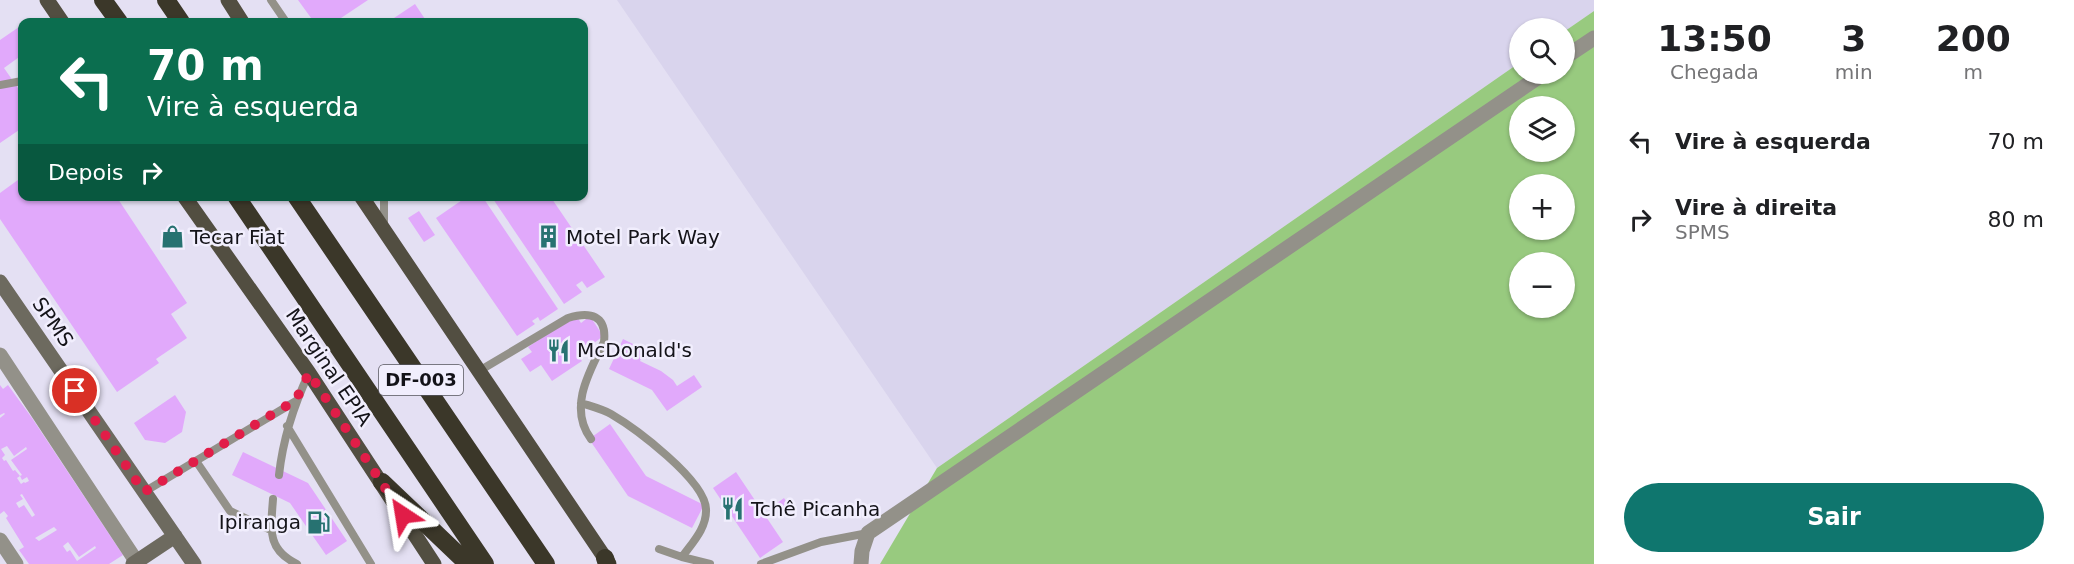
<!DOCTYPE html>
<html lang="pt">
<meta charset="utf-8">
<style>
:root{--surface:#fff;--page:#f6f6f6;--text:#202124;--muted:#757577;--accent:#0f766e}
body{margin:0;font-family:"DejaVu Sans",sans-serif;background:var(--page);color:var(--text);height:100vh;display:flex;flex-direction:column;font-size:22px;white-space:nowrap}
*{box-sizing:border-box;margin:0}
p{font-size:20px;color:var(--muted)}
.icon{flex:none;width:33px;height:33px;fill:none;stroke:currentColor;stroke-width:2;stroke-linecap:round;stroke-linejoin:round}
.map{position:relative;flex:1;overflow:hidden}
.sheet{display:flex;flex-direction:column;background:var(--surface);width:480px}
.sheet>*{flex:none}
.hud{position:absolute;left:18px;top:18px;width:570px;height:183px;border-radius:12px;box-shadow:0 2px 4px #0004;background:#0b6e4f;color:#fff;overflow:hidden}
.fabs{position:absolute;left:1509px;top:18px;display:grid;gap:12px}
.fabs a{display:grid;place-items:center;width:66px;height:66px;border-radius:50%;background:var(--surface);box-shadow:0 2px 4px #0004;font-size:30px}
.pin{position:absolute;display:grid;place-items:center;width:51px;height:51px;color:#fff;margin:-26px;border:3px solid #fff;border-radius:50%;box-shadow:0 2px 6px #0007}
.me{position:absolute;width:66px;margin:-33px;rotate:327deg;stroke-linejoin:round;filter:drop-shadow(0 0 4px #0008)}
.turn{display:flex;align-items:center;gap:21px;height:126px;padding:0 30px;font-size:27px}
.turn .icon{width:78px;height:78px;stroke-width:2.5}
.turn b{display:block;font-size:42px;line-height:51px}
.then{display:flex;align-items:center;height:57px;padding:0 30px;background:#0003;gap:12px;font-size:22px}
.eta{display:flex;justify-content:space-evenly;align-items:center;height:102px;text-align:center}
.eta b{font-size:36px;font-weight:700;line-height:42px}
.cta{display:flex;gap:12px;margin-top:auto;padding:12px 30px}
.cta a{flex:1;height:69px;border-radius:36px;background:var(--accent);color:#fff;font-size:24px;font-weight:700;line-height:69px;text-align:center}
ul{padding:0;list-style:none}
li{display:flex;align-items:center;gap:18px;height:78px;padding:0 30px}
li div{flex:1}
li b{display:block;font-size:22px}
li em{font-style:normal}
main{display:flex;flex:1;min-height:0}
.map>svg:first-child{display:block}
.built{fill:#d9d4ed}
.green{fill:#98ca7f;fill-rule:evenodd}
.building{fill:#e1a9fb;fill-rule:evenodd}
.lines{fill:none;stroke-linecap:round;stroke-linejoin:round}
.lane{stroke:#939189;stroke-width:8}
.street{stroke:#939189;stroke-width:15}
.secondary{stroke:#6d6a5f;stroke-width:15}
.primary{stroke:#524e41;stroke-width:15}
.highway{stroke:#3b3729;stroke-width:18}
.route{stroke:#e11d48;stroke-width:10;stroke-dasharray:0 18}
.labels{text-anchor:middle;stroke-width:5;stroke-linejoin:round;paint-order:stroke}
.shield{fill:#f1eefd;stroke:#56555d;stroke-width:1.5}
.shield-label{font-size:18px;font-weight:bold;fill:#141319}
.poi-label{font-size:20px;fill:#141319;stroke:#f1eefd;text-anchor:start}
.street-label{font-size:20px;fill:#141319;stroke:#f1eefd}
</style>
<main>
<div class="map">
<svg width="1594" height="564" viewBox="0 0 1594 564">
<rect width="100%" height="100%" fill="#e4e0f3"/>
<path class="built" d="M 617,0 L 1594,0 L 1594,11 L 1565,31 L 1564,28 L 1520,28 L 1519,63 L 937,468 Z"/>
<path class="green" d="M 1594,11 L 1594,564 L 880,564 L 937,468 L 1519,63 L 1520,74 L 1564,74 L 1565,31 ZM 1520,106 L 1564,106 L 1564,152 L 1520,152 ZM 1520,184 L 1564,184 L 1564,230 L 1520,230 ZM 1520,262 L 1564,262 L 1564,308 L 1520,308 Z"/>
<path class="building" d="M 298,0 L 368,0 L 335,22 L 314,22 Z
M 415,4 L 427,22 L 388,22 Z
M 19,27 L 22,32 L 22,55 L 4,68 L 20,91 L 22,89 L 22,128 L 0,143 L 0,40 Z
M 22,177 L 22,196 L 116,196 L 187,303 L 171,314 L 187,338 L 156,359 L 159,363 L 117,392 L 0,219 L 0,193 Z
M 468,196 L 482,196 L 558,309 L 540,321 L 538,317 L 532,321 L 535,324 L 517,336 L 436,218 Z
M 491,196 L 550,196 L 605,277 L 587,288 L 582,281 L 576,285 L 582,292 L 564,304 Z
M 419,211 L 435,235 L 424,242 L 408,218 Z
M 576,315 L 581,323 L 590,316 L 603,336 L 578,356 L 582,361 L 552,381 L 541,365 L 530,372 L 521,359 L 532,352 L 528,347 Z
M 623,339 L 645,350 L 640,361 L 661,371 L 673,380 L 677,386 L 694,375 L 702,387 L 667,411 L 652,390 L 609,369 Z
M 0,385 L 3,389 L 8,385 L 32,418 L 123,555 L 109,564 L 29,564 L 19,550 L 24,547 L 6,518 L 8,516 L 4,511 L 0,514 L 0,418 L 5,414 L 4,413 L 0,415 ZM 7,446 L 14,456 L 26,447 L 27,449 L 11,460 L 22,475 L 20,476 L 22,480 L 27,477 L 29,481 L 25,483 L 24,482 L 21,484 L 17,478 L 20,476 L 15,470 L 13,471 L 6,460 L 4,461 L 2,458 L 5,455 L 1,449 ZM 22,494 L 35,515 L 32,517 L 24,505 L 19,508 L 16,503 L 23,499 L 20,495 ZM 54,527 L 57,530 L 39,541 L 35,538 ZM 68,542 L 79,557 L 95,546 L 96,548 L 77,561 L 70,550 L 67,552 L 63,546 Z
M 175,395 L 186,412 L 182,432 L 165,443 L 145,440 L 134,423 Z
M 610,424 L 646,476 L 704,505 L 692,528 L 628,496 L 589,439 Z
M 243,452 L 308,483 L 347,541 L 326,555 L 290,503 L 232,475 Z
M 736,472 L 783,542 L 760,558 L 713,488 Z
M 784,498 L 791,509 L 783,515 L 776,504 Z"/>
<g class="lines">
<path class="lane" d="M 271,0 L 286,22
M 0,85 L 22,81
M 384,227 L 384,196
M 479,371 L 568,318 C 590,311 607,315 604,342 C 589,372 568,408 591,439
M 581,403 C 590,406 602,409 611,414 C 635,428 705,480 706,509 C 707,528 692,543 682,557
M 287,426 L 371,564
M 196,461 L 230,511 L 271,530
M 279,475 C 283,438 293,407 309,373
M 144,492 L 296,401
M 273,499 C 271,528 266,549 297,564
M 659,549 L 682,557 L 710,564
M 761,564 L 821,542 L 868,533"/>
<path class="street" d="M 1564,58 L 1594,38
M 0,355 L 138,564
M 0,540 L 16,564
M 861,564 L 862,551 L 868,533 L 1543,74"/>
<path class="secondary" d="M 0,282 L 194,564
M 133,564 L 175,536"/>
<path class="primary" d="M 47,0 L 62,22
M 228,0 L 242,22
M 184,196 L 309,373 L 434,564
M 361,196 L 609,564"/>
<path class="highway" d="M 103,0 L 119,22
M 166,0 L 181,22
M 236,196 L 485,564
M 296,196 L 546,564
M 382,482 L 468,564
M 605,558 L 607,564"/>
</g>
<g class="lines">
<path class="route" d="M 75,391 L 144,492 L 296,400 L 309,373 L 403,515"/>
</g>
<defs>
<symbol id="shop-bare" viewBox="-9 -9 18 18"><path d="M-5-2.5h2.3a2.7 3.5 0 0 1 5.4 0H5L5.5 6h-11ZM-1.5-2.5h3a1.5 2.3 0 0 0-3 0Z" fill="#277271" stroke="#f1eefd" stroke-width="2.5" paint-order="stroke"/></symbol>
<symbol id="building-bare" viewBox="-9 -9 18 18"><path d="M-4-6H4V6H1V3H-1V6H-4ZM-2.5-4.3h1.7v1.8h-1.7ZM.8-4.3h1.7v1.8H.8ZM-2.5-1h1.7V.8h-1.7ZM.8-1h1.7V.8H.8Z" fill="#277271" stroke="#f1eefd" stroke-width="2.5" paint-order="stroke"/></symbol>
<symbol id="restaurant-bare" viewBox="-9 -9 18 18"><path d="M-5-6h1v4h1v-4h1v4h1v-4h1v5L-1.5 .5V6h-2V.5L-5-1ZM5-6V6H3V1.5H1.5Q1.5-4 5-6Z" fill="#277271" stroke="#f1eefd" stroke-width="2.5" paint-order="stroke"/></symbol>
<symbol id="fuel-bare" viewBox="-9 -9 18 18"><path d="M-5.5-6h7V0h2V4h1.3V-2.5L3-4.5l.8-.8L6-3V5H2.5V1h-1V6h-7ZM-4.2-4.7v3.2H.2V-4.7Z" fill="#277271" stroke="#f1eefd" stroke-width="2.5" paint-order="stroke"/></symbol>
</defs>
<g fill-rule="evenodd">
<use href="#shop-bare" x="156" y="220" width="33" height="33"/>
<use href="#building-bare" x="532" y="220" width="33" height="33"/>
<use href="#restaurant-bare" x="542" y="334" width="33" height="33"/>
<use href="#restaurant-bare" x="716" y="492" width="33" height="33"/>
<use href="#fuel-bare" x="302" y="506" width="33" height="33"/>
</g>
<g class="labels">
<rect class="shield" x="379" y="365" width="84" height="30" rx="4.5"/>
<g class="shield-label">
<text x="421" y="386">DF-003</text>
</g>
<g class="poi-label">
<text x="190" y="244">Tecar Fiat</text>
<text x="566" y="244">Motel Park Way</text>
<text x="577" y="357">McDonald's</text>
<text x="751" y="516">Tchê Picanha</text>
<text x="301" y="529" text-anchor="end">Ipiranga</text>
</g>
<g class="street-label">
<text transform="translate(53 322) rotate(55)" y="7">SPMS</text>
<text transform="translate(329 367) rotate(56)" y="7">Marginal EPIA</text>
</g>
</g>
</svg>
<div class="fabs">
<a><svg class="icon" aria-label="search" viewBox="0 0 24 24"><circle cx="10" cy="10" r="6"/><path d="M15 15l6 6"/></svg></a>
<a><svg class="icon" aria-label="layers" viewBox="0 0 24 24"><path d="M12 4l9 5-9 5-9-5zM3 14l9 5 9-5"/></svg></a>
<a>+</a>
<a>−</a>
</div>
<div class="pin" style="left:75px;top:391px;background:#d93025"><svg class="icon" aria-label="arrive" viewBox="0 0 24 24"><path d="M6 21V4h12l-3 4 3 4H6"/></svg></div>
<svg class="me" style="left:403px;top:515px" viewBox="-20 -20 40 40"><path d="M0-17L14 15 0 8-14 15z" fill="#e11d48" stroke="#fff" stroke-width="4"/></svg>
<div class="hud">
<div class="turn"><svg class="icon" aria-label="left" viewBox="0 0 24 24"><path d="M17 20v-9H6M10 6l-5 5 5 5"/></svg><div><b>70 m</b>Vire à esquerda</div></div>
<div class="then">Depois<svg class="icon" aria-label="right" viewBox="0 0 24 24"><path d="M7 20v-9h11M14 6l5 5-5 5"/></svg></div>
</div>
</div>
<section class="sheet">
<div class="eta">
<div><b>13:50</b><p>Chegada</p></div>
<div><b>3</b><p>min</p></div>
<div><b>200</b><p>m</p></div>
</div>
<ul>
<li><svg class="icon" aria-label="left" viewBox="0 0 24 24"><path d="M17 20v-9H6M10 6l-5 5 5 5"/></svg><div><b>Vire à esquerda</b></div><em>70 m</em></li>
<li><svg class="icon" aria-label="right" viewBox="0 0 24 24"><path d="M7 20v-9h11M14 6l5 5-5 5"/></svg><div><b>Vire à direita</b><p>SPMS</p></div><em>80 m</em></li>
</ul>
<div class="cta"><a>Sair</a></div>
</section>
</main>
